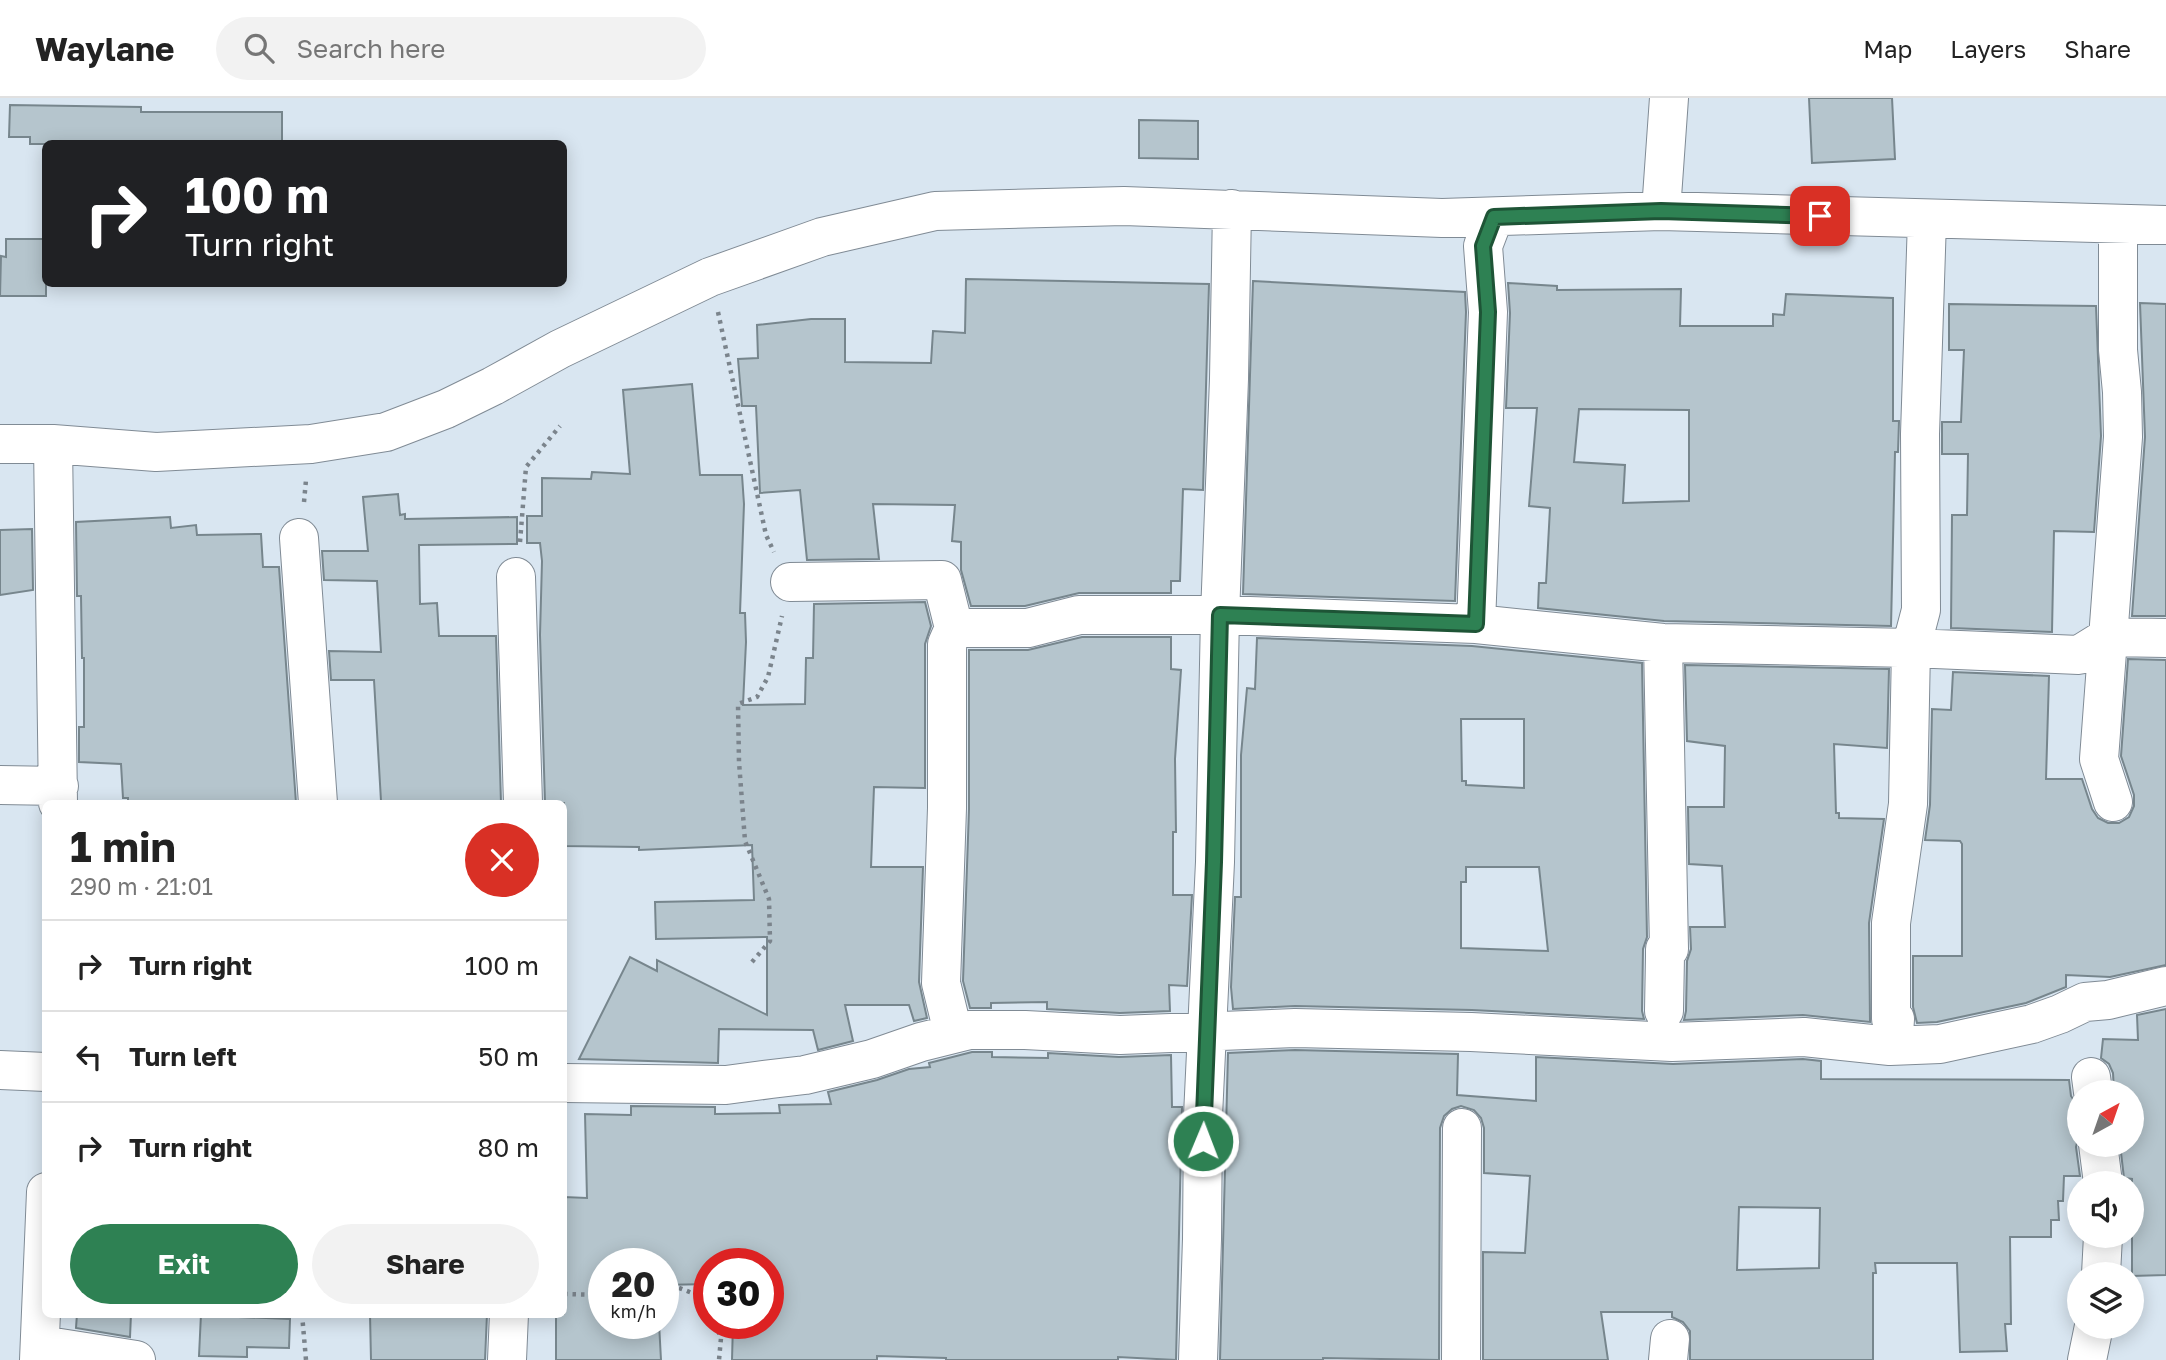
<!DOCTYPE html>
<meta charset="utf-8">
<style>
:root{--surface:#fff;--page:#f2f2f2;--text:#222;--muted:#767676;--line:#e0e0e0;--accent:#2e8153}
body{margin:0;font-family:"Golos Text",sans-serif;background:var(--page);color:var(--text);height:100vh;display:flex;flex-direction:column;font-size:26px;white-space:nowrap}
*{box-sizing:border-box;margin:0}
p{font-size:23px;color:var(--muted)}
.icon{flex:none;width:38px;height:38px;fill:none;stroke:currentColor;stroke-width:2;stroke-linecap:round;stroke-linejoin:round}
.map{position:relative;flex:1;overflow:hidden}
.drawer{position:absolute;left:42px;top:702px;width:525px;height:518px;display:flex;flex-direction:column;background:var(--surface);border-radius:10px;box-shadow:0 4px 18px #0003}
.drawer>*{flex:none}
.hud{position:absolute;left:42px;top:42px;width:525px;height:147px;border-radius:10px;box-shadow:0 4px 18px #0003;background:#202124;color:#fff;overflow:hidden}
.needle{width:46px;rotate:40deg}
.buttons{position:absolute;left:2067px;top:982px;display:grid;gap:14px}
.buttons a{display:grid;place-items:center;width:77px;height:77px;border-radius:50%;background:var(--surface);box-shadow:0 4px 18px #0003;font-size:35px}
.speed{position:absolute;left:588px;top:1150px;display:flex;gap:14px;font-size:35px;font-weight:700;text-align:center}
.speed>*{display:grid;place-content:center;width:91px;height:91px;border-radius:50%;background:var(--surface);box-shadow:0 4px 18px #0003;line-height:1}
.speed small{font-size:18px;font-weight:400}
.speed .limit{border:10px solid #d22;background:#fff;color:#111}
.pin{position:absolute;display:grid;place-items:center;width:60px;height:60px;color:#fff;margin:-30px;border-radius:14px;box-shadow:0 4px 10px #0006}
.me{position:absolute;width:77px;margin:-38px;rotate:1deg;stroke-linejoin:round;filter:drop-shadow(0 0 5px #0008)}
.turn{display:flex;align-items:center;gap:24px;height:147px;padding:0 28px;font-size:32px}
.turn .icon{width:91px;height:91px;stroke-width:2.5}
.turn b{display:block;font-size:49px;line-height:60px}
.round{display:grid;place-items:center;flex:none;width:74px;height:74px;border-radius:37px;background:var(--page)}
.overview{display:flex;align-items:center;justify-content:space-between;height:119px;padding:0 28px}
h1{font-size:42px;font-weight:700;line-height:52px}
.cta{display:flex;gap:14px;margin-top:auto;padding:14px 28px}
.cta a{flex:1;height:80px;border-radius:42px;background:var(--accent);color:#fff;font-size:28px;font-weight:700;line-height:80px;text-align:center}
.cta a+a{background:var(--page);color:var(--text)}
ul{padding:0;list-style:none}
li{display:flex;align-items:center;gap:21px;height:91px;padding:0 28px;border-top:2px solid var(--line)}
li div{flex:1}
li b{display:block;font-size:26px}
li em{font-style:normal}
header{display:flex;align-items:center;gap:42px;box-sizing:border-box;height:98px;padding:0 35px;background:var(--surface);border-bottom:2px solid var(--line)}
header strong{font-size:33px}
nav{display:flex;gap:38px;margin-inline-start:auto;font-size:24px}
.search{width:490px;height:63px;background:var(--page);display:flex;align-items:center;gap:18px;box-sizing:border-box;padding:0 24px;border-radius:38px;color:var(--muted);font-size:26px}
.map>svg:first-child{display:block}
.building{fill:#b5c5cd;stroke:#77868d;stroke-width:2;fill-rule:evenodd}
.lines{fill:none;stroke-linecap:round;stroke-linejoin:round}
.minor-casing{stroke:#808b95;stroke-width:40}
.path{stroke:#7b848c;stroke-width:4.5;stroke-dasharray:3.5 5;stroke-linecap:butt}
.minor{stroke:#fff;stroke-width:38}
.route-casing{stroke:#1e5436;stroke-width:18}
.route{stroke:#2e8153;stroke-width:12}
</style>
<header>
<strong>Waylane</strong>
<div class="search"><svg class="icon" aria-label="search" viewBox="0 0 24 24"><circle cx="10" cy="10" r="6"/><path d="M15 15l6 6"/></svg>Search here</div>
<nav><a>Map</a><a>Layers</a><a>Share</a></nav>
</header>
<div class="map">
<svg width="2166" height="1262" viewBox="0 0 2166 1262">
<rect width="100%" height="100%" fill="#d9e6f1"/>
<path class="building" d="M 1809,0 L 1892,0 L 1895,61 L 1812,65 Z
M 10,7 L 141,9 L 141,14 L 282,14 L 282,46 L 30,46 L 30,39 L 9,39 Z
M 1139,22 L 1198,23 L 1198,61 L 1139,60 Z
M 6,141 L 46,141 L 46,198 L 0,198 L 1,158 L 6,159 Z
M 966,181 L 1209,186 L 1203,392 L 1183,391 L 1180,483 L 1171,483 L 1171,495 L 1079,495 L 1025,508 L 971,508 L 961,472 L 961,444 L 952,443 L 955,407 L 873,406 L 879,461 L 807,462 L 800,392 L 760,395 L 756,308 L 742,308 L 738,261 L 758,260 L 757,227 L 811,221 L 845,221 L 845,264 L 931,265 L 933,233 L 965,235 Z
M 1253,183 L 1465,194 L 1466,214 L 1455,503 L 1243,496 Z
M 1508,185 L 1557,188 L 1557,192 L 1681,191 L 1680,228 L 1773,228 L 1773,216 L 1784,217 L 1786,196 L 1893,200 L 1893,323 L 1899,323 L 1898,354 L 1895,354 L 1891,528 L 1664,523 L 1538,510 L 1539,485 L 1546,485 L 1550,410 L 1529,408 L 1537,310 L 1506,310 L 1510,215 ZM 1579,311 L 1689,312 L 1689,403 L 1623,405 L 1625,367 L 1574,364 Z
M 2140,205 L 2166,206 L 2166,518 L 2132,518 L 2145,339 Z
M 1949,206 L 2096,208 L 2101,338 L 2094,434 L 2054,433 L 2052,534 L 1951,530 L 1952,417 L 1967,417 L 1968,356 L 1942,356 L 1942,324 L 1961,324 L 1964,252 L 1949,252 Z
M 692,286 L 700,377 L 742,377 L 744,406 L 740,515 L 745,515 L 746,544 L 743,607 L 805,606 L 806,560 L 813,560 L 814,506 L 925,504 L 931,528 L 925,546 L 925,690 L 874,689 L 871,769 L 923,769 L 919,884 L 927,920 L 914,923 L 909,907 L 845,907 L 853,943 L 818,952 L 813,932 L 719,931 L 718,965 L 579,961 L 630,859 L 657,873 L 657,862 L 767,917 L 767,839 L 656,841 L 655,804 L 754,802 L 752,747 L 639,752 L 639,749 L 564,748 L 564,705 L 545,705 L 540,537 L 542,463 L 540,445 L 527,445 L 527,418 L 542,418 L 542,380 L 591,381 L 592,374 L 630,376 L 623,292 Z
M 398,396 L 400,417 L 405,416 L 405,421 L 517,419 L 517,446 L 419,447 L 420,506 L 437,505 L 439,538 L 496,538 L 501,705 L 381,703 L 374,582 L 331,582 L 329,553 L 381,554 L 377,483 L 324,482 L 322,453 L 368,453 L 363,399 Z
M 170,419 L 171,430 L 196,427 L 197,437 L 261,436 L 263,469 L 279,469 L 296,705 L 128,705 L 128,700 L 123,700 L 121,666 L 79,664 L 79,629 L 84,629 L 84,560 L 82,560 L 81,498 L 77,498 L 76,424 Z
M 32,431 L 33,492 L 0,497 L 0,432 Z
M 1082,539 L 1171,539 L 1171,571 L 1181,572 L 1175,661 L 1176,734 L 1173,734 L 1173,797 L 1192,797 L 1187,888 L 1169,887 L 1170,913 L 1120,915 L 1047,911 L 1047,904 L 991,905 L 991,910 L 970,910 L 963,883 L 969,711 L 969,552 L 1028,552 Z
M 1257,540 L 1472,548 L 1642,565 L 1647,839 L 1643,851 L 1642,913 L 1644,921 L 1472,912 L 1295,908 L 1233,911 L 1231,889 L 1235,799 L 1241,799 L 1241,657 L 1247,590 L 1255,591 ZM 1461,621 L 1524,621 L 1524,690 L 1466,687 L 1466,683 L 1462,683 ZM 1466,769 L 1539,769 L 1548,853 L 1461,850 L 1461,784 L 1466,784 Z
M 2128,561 L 2166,562 L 2166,867 L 2110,879 L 2066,877 L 2066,889 L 2026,905 L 1937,924 L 1917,925 L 1913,909 L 1913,858 L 1962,858 L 1962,746 L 1960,743 L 1925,742 L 1930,707 L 1932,611 L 1951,612 L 1953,574 L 2049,578 L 2046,681 L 2082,681 L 2092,711 L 2098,720 L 2108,725 L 2119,725 L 2129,719 L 2134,708 L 2134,697 L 2121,658 Z
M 1685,567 L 1889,571 L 1887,650 L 1834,646 L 1836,715 L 1839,715 L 1839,720 L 1884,721 L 1869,825 L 1870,924 L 1803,917 L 1684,922 L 1686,913 L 1687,863 L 1691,851 L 1690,829 L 1725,829 L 1722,768 L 1689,766 L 1688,709 L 1724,709 L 1725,648 L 1687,643 Z
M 2166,911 L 2166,1177 L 2132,1178 L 2132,1081 L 2124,1080 L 2120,1046 L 2132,1046 L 2132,994 L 2114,994 L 2113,975 L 2109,966 L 2101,960 L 2103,941 L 2138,942 L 2137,917 Z
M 1295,952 L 1458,956 L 1457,997 L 1536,1003 L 1536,959 L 1673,966 L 1803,961 L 1821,963 L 1821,981 L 2069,982 L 2071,998 L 2079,1010 L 2079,1036 L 2076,1049 L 2080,1078 L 2064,1078 L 2063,1103 L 2058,1103 L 2059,1122 L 2051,1122 L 2051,1139 L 2010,1139 L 2011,1226 L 2005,1226 L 2007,1253 L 1960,1254 L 1957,1165 L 1875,1165 L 1876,1175 L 1873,1175 L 1873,1262 L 1690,1262 L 1690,1233 L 1683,1224 L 1672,1219 L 1672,1214 L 1601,1214 L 1608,1262 L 1483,1262 L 1483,1154 L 1525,1155 L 1530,1078 L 1484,1075 L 1484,1030 L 1481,1020 L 1474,1012 L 1461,1008 L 1452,1011 L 1444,1018 L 1440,1030 L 1439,1262 L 1323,1260 L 1323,1262 L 1220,1262 L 1228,955 ZM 1739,1109 L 1820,1110 L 1819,1170 L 1737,1172 Z
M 972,954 L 992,954 L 992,959 L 1048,960 L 1048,955 L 1119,959 L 1171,957 L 1172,1009 L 1182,1009 L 1176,1262 L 1118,1259 L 1118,1262 L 946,1262 L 946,1260 L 877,1258 L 877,1262 L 732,1262 L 733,1225 L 768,1225 L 768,1166 L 709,1166 L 709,1186 L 663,1187 L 663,1166 L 604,1166 L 604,1225 L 659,1225 L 661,1262 L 556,1262 L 556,1216 L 564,1216 L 564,1099 L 587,1100 L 585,1016 L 631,1017 L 631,1008 L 715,1009 L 715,1016 L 780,1015 L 779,1007 L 831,1006 L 828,994 L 877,982 L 909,971 L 930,969 L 929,965 Z
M 77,1216 L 131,1216 L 130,1239 L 76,1230 Z
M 201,1216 L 239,1216 L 239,1219 L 290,1221 L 289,1250 L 247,1249 L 247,1259 L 199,1258 Z
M 370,1216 L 487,1216 L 485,1262 L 371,1262 Z"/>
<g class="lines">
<defs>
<path id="minor" d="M 1661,113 L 1669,0
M 0,346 L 53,346 L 156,354 L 311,346 L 386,334 L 446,311 L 493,288 L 560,251 L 710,179 L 822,139 L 935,113 L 1124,108 L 1442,120 L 1661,113 L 2166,127
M 53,346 L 58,705
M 299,440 L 318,705
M 516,479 L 523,705
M 790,484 L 942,482 L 954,530 L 1028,530 L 1079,517 L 1220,517 L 1476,526 L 1663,545 L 1911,550 L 1921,512 L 1920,336 L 1927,122
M 1476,526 L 1488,214 L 1483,148 L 1494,119
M 1663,545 L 1669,851 L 1665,851 L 1665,858 L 1664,913
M 0,687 L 59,688
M 2113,704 L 2099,661 L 2123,339 L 2122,294 L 2118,252 L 2118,126
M 949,918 L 941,885 L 947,710 L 947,546 L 954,530
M 1894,936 L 1895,921 L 1891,921 L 1891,825 L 1908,706 L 1911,550 L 2079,557 L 2108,539 L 2166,540
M 0,972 L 46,974
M 2091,979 L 2093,994
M 564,985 L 726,987 L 771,981 L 805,977 L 872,961 L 921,944 L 969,932 L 1025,932 L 1120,937 L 1295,930 L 1471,934 L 1672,944 L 1804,939 L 1890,948 L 1940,946 L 2032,926 L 2060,916 L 2085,904 L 2108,902 L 2166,888
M 2098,1046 L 2103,1085
M 2101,1176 L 2103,1138
M 41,1247 L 136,1262
M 39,1262 L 46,1094
M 507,1262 L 509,1216
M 1198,1262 L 1202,1141 L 1203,1018 L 1215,764 L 1220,517 L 1229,281 L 1232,111
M 1461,1262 L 1462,1030
M 1668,1262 L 1670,1241
M 2087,1262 L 2094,1228"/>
</defs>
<use href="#minor" class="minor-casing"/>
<path class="path" d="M 718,214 L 766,437 L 774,454
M 304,404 L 306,382
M 520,444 L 526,369 L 560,328
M 752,864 L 770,843 L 769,801 L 745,743 L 739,664 L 738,606 L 757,599 L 768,579 L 782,518
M 663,1190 L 672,1187 L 707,1201 L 709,1207
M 564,1196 L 604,1197
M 302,1216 L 306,1262
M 715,1225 L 721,1240 L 719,1262"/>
<use href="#minor" class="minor"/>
</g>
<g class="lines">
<defs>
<path id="route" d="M 1203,1043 L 1214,764 L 1220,517 L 1476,526 L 1488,214 L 1483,148 L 1494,119 L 1661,113 L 1820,118"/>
</defs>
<use href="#route" class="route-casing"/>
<use href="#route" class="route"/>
</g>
</svg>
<div class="buttons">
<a><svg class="needle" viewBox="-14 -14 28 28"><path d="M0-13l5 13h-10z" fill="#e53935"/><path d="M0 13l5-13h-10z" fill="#767676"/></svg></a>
<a><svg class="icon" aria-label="sound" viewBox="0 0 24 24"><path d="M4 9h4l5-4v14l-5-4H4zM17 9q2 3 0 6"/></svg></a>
<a><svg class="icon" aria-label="layers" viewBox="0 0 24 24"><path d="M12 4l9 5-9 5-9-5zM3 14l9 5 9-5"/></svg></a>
</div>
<div class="speed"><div>20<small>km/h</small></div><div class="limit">30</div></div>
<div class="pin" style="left:1820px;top:118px;background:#d93025"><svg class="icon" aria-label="arrive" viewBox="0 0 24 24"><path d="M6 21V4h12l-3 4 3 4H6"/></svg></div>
<svg class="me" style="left:1203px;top:1043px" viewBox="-20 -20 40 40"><circle r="17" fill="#2e8153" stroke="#fff" stroke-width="3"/><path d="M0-11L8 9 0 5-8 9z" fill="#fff"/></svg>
<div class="hud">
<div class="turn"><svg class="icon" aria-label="right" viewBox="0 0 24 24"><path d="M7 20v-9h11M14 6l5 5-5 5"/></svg><div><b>100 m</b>Turn right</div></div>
</div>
<section class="drawer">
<div class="overview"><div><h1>1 min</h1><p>290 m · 21:01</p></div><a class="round" style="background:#d93025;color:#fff"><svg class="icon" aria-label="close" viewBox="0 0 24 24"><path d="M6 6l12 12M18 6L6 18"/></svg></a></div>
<ul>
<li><svg class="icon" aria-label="right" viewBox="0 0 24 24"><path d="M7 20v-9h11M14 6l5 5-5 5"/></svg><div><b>Turn right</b></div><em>100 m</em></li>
<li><svg class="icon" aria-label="left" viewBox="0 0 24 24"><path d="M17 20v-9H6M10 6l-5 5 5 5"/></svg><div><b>Turn left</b></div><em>50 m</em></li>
<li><svg class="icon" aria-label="right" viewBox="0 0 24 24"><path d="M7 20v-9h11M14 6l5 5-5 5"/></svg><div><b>Turn right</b></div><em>80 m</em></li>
</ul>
<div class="cta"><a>Exit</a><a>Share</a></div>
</section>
</div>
